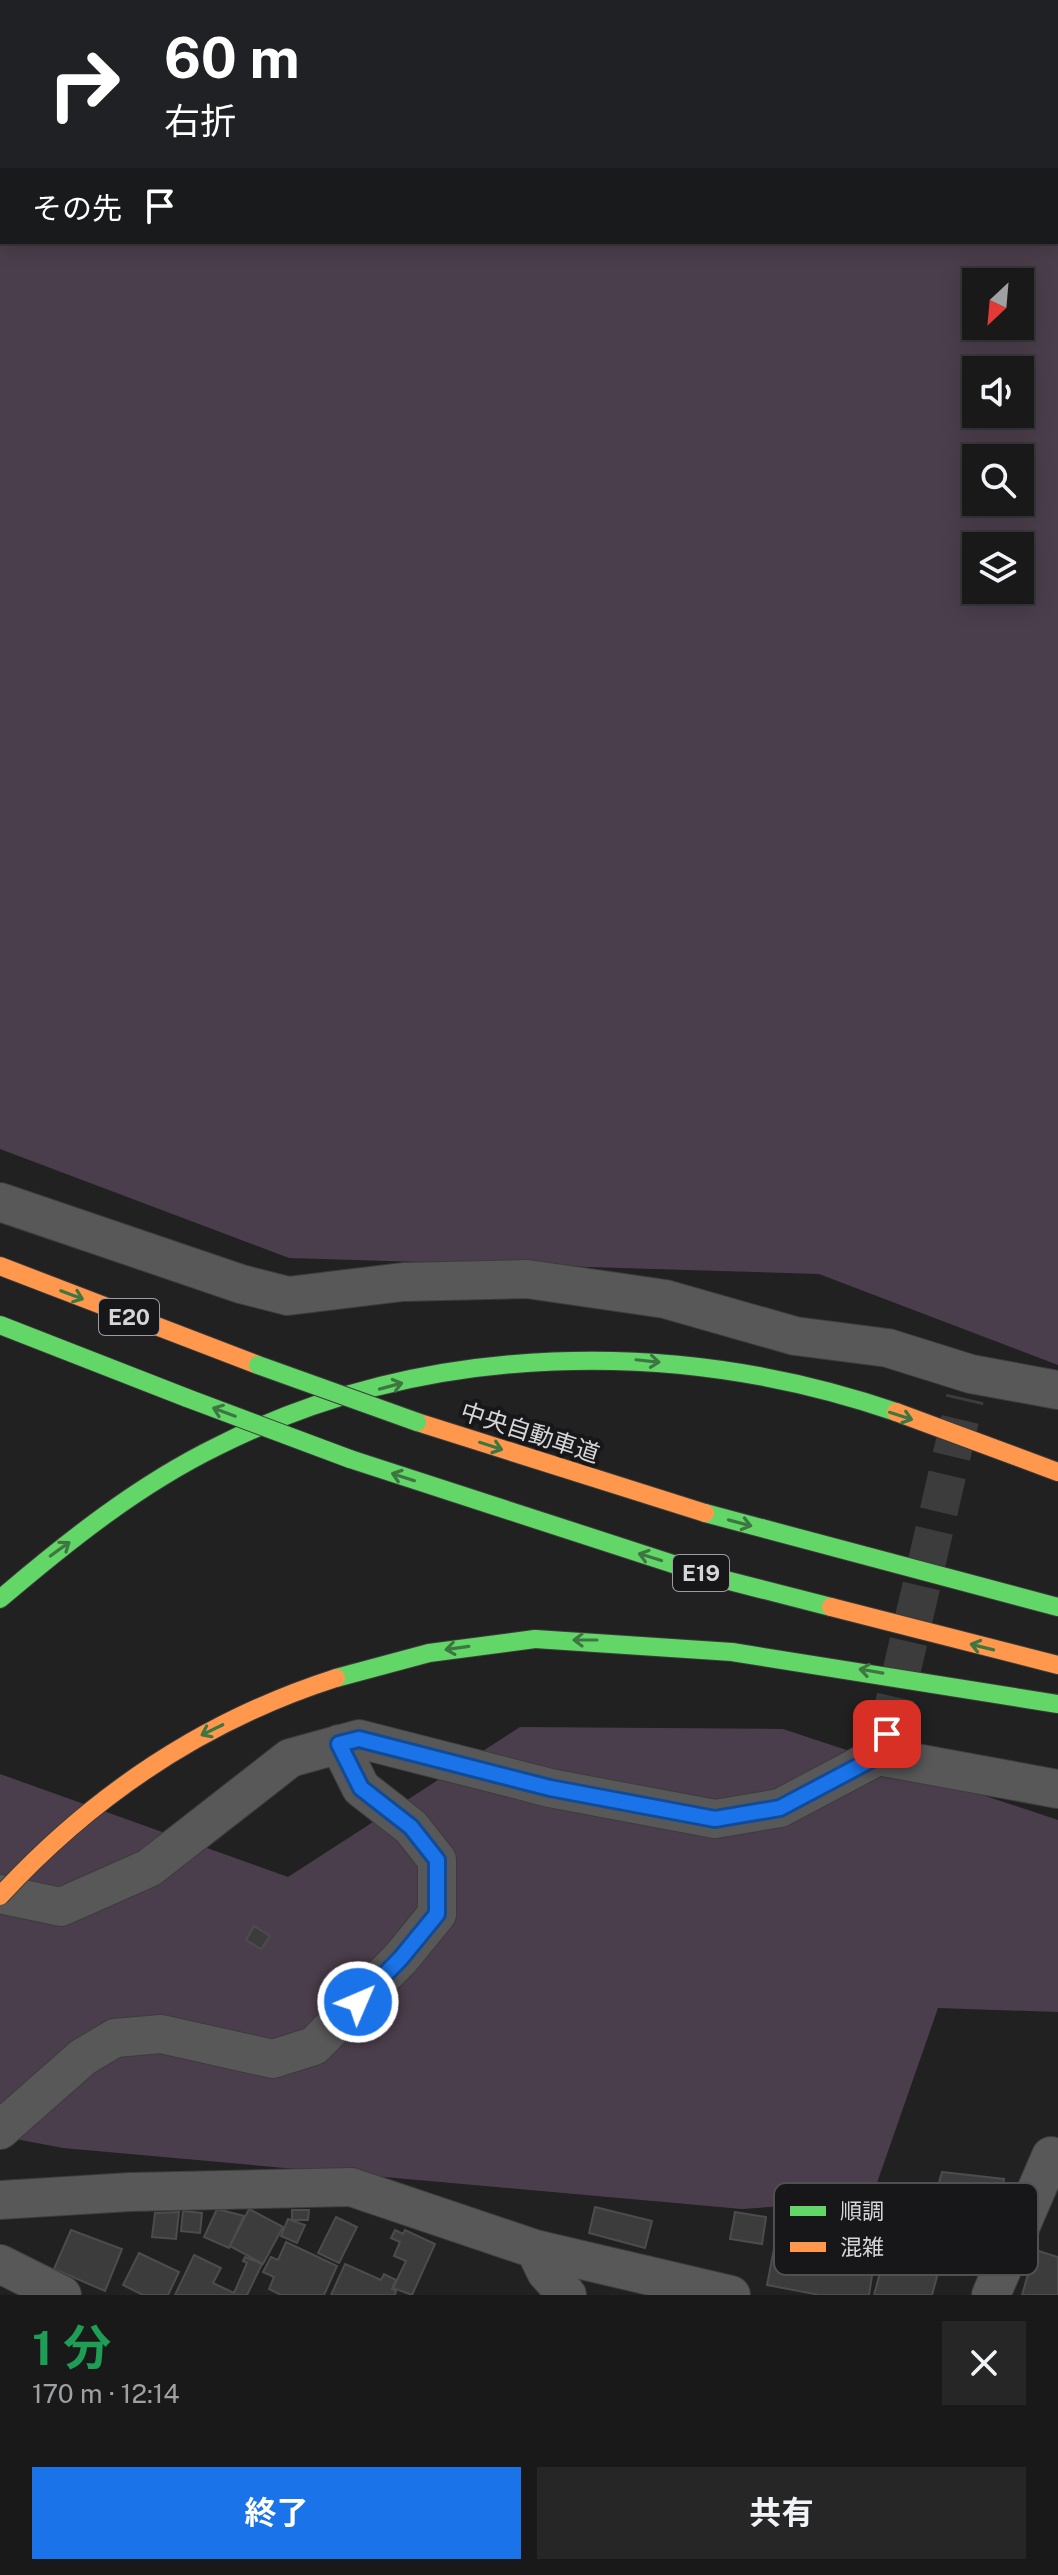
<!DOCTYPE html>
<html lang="ja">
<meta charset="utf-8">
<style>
:root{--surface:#19191a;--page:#262627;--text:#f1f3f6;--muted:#9fa0a2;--line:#373839;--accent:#1a73e8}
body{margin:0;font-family:"Public Sans","Noto Sans JP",sans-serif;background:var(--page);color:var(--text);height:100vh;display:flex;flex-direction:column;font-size:30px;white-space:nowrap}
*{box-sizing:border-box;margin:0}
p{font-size:26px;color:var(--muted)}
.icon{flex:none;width:44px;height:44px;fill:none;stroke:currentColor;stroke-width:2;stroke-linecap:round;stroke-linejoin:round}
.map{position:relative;height:2295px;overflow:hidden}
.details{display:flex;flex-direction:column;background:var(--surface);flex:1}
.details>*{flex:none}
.hud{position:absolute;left:0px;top:0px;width:1058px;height:244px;box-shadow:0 4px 20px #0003,0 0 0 2px var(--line);background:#202124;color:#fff;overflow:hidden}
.needle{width:52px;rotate:206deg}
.fabs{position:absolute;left:962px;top:268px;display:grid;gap:16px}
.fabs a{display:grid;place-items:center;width:72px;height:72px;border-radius:0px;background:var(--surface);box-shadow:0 4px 20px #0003,0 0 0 2px var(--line);font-size:40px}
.pin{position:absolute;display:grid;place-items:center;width:68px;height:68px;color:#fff;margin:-34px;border-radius:16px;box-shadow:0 4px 12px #0006}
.me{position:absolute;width:88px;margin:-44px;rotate:45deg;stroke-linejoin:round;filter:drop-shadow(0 0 6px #0008)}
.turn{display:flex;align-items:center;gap:28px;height:168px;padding:0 32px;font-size:36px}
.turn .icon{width:104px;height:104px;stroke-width:2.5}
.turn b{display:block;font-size:56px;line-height:68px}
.then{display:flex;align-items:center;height:76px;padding:0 32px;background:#0003;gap:16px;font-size:30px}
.round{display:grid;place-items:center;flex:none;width:84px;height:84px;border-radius:0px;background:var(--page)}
.summary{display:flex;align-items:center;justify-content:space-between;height:136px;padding:0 32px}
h1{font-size:48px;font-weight:700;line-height:60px;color:#1e9e55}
.primary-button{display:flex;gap:16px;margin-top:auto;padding:16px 32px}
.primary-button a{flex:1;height:92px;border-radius:0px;background:var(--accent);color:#fff;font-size:32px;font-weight:700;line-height:92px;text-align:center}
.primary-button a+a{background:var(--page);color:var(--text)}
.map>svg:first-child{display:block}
.green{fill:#4b3e4c;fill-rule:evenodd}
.building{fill:#3c3c3d;stroke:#4c4c4d;stroke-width:2}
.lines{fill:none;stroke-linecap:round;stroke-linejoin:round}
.street-tunnel{stroke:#3c3c3d;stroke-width:38;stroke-dasharray:38 19;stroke-linecap:butt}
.street-casing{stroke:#3c3c3c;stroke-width:40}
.fast-casing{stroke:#3c3c3c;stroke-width:20}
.slow-casing{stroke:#3c3c3c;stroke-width:20}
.street{stroke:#585859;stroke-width:38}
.fast{stroke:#63d668;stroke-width:18}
.slow{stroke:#ff974d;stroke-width:18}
.fast-bridge-casing{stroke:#3c3c3c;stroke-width:20;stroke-linecap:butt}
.slow-bridge-casing{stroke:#3c3c3c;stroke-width:20;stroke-linecap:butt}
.fast-bridge{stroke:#63d668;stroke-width:18}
.slow-bridge{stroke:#ff974d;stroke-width:18}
.oneway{stroke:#3d7641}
.route-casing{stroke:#114b97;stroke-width:20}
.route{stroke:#1a73e8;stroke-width:14}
.labels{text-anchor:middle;stroke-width:8;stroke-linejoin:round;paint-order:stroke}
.shield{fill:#17171a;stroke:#9d9d9f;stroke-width:2}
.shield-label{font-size:22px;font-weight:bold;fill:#d6d6d8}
.street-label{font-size:24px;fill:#d6d6d8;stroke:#17171a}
.key{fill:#17171a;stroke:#505053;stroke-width:2}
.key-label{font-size:22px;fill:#d6d6d8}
</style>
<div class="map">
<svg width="1058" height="2295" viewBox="0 0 1058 2295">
<rect width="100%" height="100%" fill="#212122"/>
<path class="green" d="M 0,0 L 1058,0 L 1058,1365 L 819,1274 L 289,1258 L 0,1149 ZM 2,2 L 1056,2 L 1056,242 L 2,242 ZM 976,282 L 1020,282 L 1020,326 L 976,326 ZM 976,370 L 1020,370 L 1020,414 L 976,414 ZM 976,458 L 1020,458 L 1020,502 L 976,502 ZM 976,546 L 1020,546 L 1020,590 L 976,590 Z
M 520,1727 L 783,1729 L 1058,1820 L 1058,2012 L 938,2008 L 871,2200 L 742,2209 L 63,2148 L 0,2136 L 0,1774 L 288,1877 Z"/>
<path class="building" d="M 254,1926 L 270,1936 L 261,1949 L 246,1940 Z
M 942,2172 L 1004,2179 L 1001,2201 L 1006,2201 L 1001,2237 L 932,2228 L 933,2216 L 927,2215 L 930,2189 L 937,2189 Z
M 595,2207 L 652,2221 L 645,2248 L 589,2233 Z
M 217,2209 L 244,2216 L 229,2248 L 204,2237 Z
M 249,2209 L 283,2227 L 263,2264 L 230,2246 Z
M 292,2210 L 309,2210 L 308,2220 L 292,2220 Z
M 183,2211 L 202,2213 L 200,2233 L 181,2231 Z
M 179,2212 L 176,2239 L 152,2237 L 155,2213 Z
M 735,2212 L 766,2217 L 762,2244 L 730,2239 Z
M 336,2217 L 357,2227 L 339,2263 L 318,2253 Z
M 288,2219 L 305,2225 L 297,2243 L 281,2236 Z
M 778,2228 L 849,2242 L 847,2264 L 873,2269 L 869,2295 L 820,2295 L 767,2285 Z
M 71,2230 L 122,2249 L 105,2291 L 54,2269 Z
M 395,2230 L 403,2234 L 405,2230 L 435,2244 L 412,2295 L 393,2288 L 406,2261 L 394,2256 L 400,2242 L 391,2238 Z
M 286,2242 L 337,2266 L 324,2295 L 281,2295 L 269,2289 L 274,2277 L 263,2272 L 271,2257 L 278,2260 Z
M 1035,2250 L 1058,2257 L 1058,2295 L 1022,2295 Z
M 886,2251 L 940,2266 L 932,2295 L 874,2295 Z
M 139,2253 L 179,2272 L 168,2295 L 143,2295 L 123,2285 Z
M 194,2255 L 221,2268 L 213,2283 L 234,2293 L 247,2263 L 243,2261 L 245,2257 L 262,2264 L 247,2295 L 175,2295 Z
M 345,2264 L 381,2280 L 384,2274 L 396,2280 L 392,2289 L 396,2291 L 395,2295 L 331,2295 Z"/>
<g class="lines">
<path class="street-tunnel" d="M 887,1734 L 965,1398"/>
<defs>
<path id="street" d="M 0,1202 L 241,1284 L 288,1296 L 403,1282 L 527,1279 L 665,1299 L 795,1336 L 888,1348 L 971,1374 L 1058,1390
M 0,1894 L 61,1907 L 149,1868 L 290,1758 L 359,1739 L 550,1788 L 715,1819 L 780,1808 L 878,1756 L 1058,1789
M 0,2130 L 83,2057 L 115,2038 L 161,2034 L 273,2059 L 314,2046 L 401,1958 L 437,1914 L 437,1860 L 411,1827 L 361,1788 L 339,1744
M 0,2200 L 130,2192 L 351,2187 L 535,2249 L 731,2295
M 535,2249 L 546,2272 L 567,2295
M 0,2264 L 62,2295
M 991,2295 L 1051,2156"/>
<path id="fast" d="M 0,1325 L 187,1398
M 350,1459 L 710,1576 L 831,1607
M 705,1513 L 1058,1607
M 0,1599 C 67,1542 138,1485 218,1446 C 427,1341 677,1337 896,1412
M 535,1639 L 732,1652 L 1058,1704"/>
<path id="slow" d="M 0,1266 L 258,1365
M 896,1412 L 1058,1472
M 417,1422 L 705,1513
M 831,1607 L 1058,1665"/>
</defs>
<use href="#street" class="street-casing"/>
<use href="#fast" class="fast-casing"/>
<use href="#slow" class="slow-casing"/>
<use href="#street" class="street"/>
<use href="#fast" class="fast"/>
<use href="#slow" class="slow"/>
<defs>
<path id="fast-bridge" d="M 258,1365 L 417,1422
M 187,1398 L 350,1459
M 336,1678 L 429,1653 L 535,1639"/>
<path id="slow-bridge" d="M 0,1896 C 93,1795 205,1720 336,1678"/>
</defs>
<use href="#fast-bridge" class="fast-bridge-casing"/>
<use href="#slow-bridge" class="slow-bridge-casing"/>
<use href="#fast-bridge" class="fast-bridge"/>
<use href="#slow-bridge" class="slow-bridge"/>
</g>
<defs><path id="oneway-shaft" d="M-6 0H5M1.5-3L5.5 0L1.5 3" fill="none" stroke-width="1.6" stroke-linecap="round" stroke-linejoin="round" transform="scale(2)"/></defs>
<g class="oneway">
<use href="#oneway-shaft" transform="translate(72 1295) rotate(21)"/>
<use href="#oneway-shaft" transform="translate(648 1361) rotate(6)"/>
<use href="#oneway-shaft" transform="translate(391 1386) rotate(-15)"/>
<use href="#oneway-shaft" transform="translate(224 1412) rotate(-159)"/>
<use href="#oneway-shaft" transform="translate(901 1416) rotate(18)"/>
<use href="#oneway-shaft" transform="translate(491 1446) rotate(18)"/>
<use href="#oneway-shaft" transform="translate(403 1477) rotate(-162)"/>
<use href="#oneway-shaft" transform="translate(740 1523) rotate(15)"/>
<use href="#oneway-shaft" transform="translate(60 1549) rotate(-36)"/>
<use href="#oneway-shaft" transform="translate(650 1557) rotate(-163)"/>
<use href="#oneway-shaft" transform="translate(585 1640) rotate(-180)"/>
<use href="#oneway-shaft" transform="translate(982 1647) rotate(-166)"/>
<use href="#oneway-shaft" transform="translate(457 1648) rotate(172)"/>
<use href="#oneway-shaft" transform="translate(871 1671) rotate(-170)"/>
<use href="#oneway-shaft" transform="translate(212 1730) rotate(154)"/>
</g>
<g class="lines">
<defs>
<path id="route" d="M 358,2002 L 401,1958 L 437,1914 L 437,1860 L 411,1827 L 361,1788 L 339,1744 L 359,1739 L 550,1788 L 715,1819 L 780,1808 L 878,1756 L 887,1734"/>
</defs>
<use href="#route" class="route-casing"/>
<use href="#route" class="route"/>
</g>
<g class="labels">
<g class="shield">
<rect x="99" y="1299" width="60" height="36" rx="6"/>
<rect x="673" y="1555" width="56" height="36" rx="6"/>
</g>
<g class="shield-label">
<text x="129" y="1325">E20</text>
<text x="701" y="1581">E19</text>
</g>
<g class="street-label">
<text transform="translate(530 1433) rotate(18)" y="8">中央自動車道</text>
</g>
</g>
<rect x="774" y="2183" width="264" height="92" rx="12" class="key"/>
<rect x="790" y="2206" width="36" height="10" fill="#63d668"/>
<rect x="790" y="2242" width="36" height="10" fill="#ff974d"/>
<g class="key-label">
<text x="840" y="2219">順調</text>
<text x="840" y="2255">混雑</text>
</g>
</svg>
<div class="fabs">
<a><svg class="needle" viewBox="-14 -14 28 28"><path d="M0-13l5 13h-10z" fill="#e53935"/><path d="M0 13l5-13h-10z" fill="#9fa0a2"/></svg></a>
<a><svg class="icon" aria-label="sound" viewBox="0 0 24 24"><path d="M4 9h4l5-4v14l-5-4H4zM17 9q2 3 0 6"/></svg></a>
<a><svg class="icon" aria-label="search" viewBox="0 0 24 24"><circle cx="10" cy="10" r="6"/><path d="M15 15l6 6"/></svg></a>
<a><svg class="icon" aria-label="layers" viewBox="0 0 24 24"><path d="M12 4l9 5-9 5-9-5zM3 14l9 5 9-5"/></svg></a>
</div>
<div class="pin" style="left:887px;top:1734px;background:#d93025"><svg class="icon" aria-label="arrive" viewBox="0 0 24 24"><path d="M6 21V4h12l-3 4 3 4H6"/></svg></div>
<svg class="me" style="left:358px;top:2002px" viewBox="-20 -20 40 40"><circle r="17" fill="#1a73e8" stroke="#fff" stroke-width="3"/><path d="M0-11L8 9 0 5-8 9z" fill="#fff"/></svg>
<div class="hud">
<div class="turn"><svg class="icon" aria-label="right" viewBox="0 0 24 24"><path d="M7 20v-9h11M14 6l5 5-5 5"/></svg><div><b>60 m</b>右折</div></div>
<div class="then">その先<svg class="icon" aria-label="arrive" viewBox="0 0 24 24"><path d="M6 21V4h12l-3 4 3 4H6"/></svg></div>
</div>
</div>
<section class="details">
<div class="summary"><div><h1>1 分</h1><p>170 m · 12:14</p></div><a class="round"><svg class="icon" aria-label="close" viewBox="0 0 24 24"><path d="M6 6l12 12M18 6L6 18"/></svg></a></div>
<div class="primary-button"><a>終了</a><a>共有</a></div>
</section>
